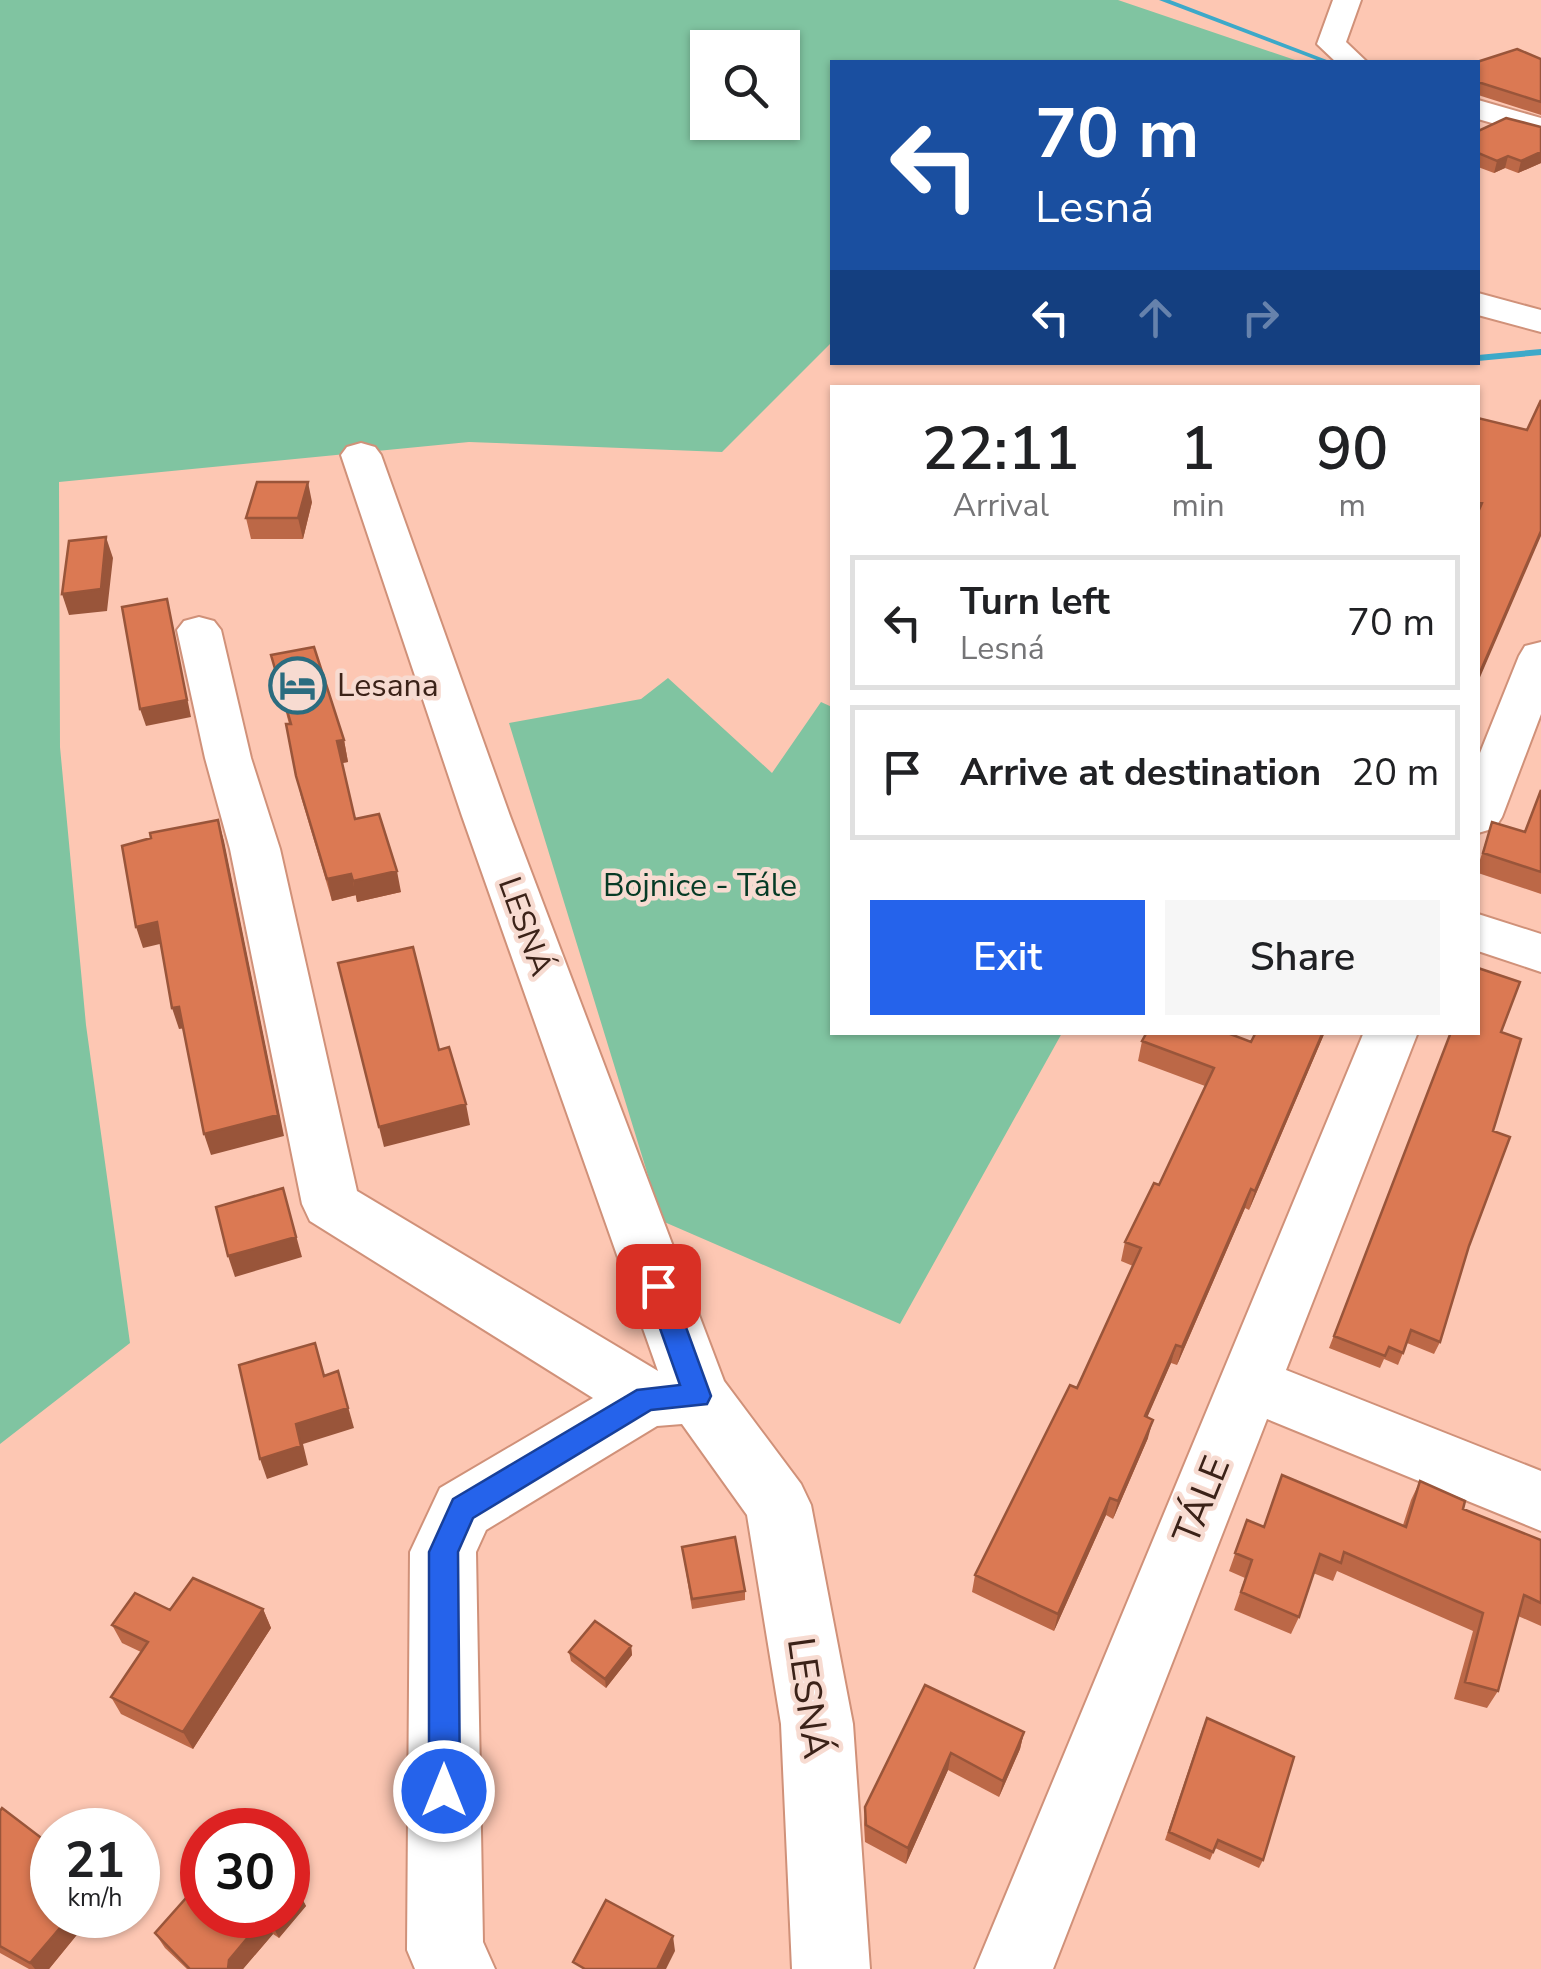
<!DOCTYPE html>
<meta charset="utf-8">
<style>
:root{--surface:#fff;--page:#f6f6f6;--text:#202124;--muted:#757577;--line:#e0e0e0;--accent:#2563eb}
body{margin:0;font-family:"Nunito Sans",sans-serif;background:var(--page);color:var(--text);height:100vh;display:flex;flex-direction:column;font-size:38px;white-space:nowrap}
*{box-sizing:border-box;margin:0}
p{font-size:32px;color:var(--muted)}
.icon{flex:none;width:55px;height:55px;fill:none;stroke:currentColor;stroke-width:2;stroke-linecap:round;stroke-linejoin:round}
.map{position:relative;flex:1;overflow:hidden}
.sheet{position:absolute;left:830px;top:385px;width:650px;height:650px;display:flex;flex-direction:column;background:var(--surface);border-radius:0px;box-shadow:0 2px 8px #0004}
.sheet>*{flex:none}
.guide{position:absolute;left:830px;top:60px;width:650px;height:305px;border-radius:0px;box-shadow:0 2px 8px #0004;background:#1a4fa0;color:#fff;overflow:hidden}
.fabs{position:absolute;left:690px;top:30px;display:grid;gap:20px}
.fabs a{display:grid;place-items:center;width:110px;height:110px;border-radius:0px;background:var(--surface);box-shadow:0 2px 8px #0004;font-size:50px}
.speed{position:absolute;left:30px;top:1808px;display:flex;gap:20px;font-size:50px;font-weight:700;text-align:center}
.speed>*{display:grid;place-content:center;width:130px;height:130px;border-radius:50%;background:var(--surface);box-shadow:0 2px 8px #0004;line-height:1}
.speed small{font-size:25px;font-weight:400}
.speed .limit{border:15px solid #d22;background:#fff;color:#111}
.pin{position:absolute;display:grid;place-items:center;width:85px;height:85px;color:#fff;margin:-42px;border-radius:20px;box-shadow:0 5px 15px #0006}
.me{position:absolute;width:110px;margin:-55px;rotate:0deg;stroke-linejoin:round;filter:drop-shadow(0 0 8px #0008)}
.turn{display:flex;align-items:center;gap:35px;height:210px;padding:0 40px;font-size:45px}
.turn .icon{width:130px;height:130px;stroke-width:2.5}
.turn b{display:block;font-size:70px;line-height:85px}
.lanes{display:flex;align-items:center;height:95px;padding:0 40px;background:#0003;justify-content:center;gap:50px;direction:ltr}
.lanes .off{opacity:.35}
.eta{display:flex;justify-content:space-evenly;align-items:center;height:170px;text-align:center}
.eta b{font-size:60px;font-weight:600;line-height:70px}
.cta{display:flex;gap:20px;margin-top:auto;padding:20px 40px}
.cta a{flex:1;height:115px;border-radius:0px;background:var(--accent);color:#fff;font-size:40px;font-weight:600;line-height:115px;text-align:center}
.cta a+a{background:var(--page);color:var(--text)}
ul{padding:0;list-style:none}
li{display:flex;align-items:center;gap:30px;height:135px;margin:0 20px 15px;padding:0 20px;border:5px solid var(--line);border-radius:0px}
li div{flex:1}
li b{display:block;font-size:38px}
li em{font-style:normal}
.map>svg:first-child{display:block}
.green{fill:#80c4a1;fill-rule:evenodd}
.lines{fill:none;stroke-linecap:round;stroke-linejoin:round}
.stream{fill:#3da9c9;fill-rule:evenodd}
.minor-casing{stroke:#d09179;stroke-width:4}
.minor{fill:#fff;fill-rule:evenodd}
.wall{fill:#bc6847}
.shaded-wall{fill:#99553a}
.building{fill:#db7953;stroke:#99553a;stroke-width:2.5}
.route{fill:#2563eb;stroke:#184099;stroke-width:2.5}
.labels{text-anchor:middle;stroke-width:9;stroke-linejoin:round;paint-order:stroke}
.poi-label{font-size:32px;fill:#3b2218;stroke:#f7dbd1;text-anchor:start}
.park-label{font-size:32px;fill:#053a25;stroke:#f7dbd1}
.street-label{font-size:32px;fill:#3b2218;stroke:#f7dbd1}
.near-street-label{font-size:38px;fill:#3b2218;stroke:#f7dbd1}
</style>
<div class="map">
<svg width="1541" height="1969" viewBox="0 0 1541 1969">
<rect width="100%" height="100%" fill="#fdc7b3"/>
<path class="green" d="M 0,0 L 1118,0 L 1301,62 L 832,62 L 832,342 L 722,452 L 469,442 L 59,482 L 60,747 L 86,1025 L 130,1343 L 0,1444 ZM 708,48 L 782,48 L 782,122 L 708,122 Z
M 668,678 L 772,773 L 821,702 L 832,707 L 832,1032 L 1062,1033 L 900,1324 L 662,1221 L 509,723 L 641,699 Z"/>
<g class="lines">
<path class="stream" d="M 1159,0 L 1170,0 L 1332,62 L 1322,62 Z
M 1541,349 L 1541,355 L 1478,361 L 1478,355 Z
M 1366,362 L 1427,362 L 1423,365 L 1370,365 Z"/>
<defs>
<path id="minor" d="M 1333,0 L 1361,0 L 1346,42 L 1367,62 L 1336,62 L 1317,44 Z
M 1478,100 L 1541,118 L 1541,137 L 1478,119 Z
M 1478,293 L 1541,310 L 1541,332 L 1478,315 Z
M 361,443 L 375,447 L 381,455 L 510,816 L 724,1381 L 801,1484 L 811,1505 L 853,1724 L 870,1969 L 792,1969 L 781,1724 L 747,1515 L 682,1424 L 657,1426 L 486,1530 L 476,1552 L 483,1942 L 495,1969 L 415,1969 L 407,1950 L 410,1552 L 440,1488 L 593,1398 L 310,1221 L 302,1204 L 230,849 L 205,758 L 177,630 L 184,621 L 199,617 L 214,621 L 221,630 L 251,758 L 280,849 L 357,1191 L 658,1371 L 462,816 L 341,455 L 347,447 Z
M 1541,642 L 1541,714 L 1502,817 L 1495,828 L 1478,833 L 1478,758 L 1519,656 L 1525,646 Z
M 1478,914 L 1541,934 L 1541,972 L 1478,951 Z
M 1364,1032 L 1418,1032 L 1286,1370 L 1541,1471 L 1541,1531 L 1267,1419 L 1053,1969 L 975,1969 Z"/>
</defs>
<use href="#minor" class="minor-casing"/>
<use href="#minor" class="minor"/>
</g>
<path class="wall" d="M 1541,59 L 1541,115 L 1478,95 L 1477,62 Z
M 1541,127 L 1541,163 L 1518,173 L 1505,168 L 1494,173 L 1478,167 L 1478,131 Z
M 312,502 L 303,539 L 251,539 L 246,518 Z
M 271,655 L 344,740 L 348,762 L 342,763 L 355,819 L 401,892 L 357,902 L 356,895 L 332,901 L 301,797 L 286,724 L 289,724 Z
M 1541,790 L 1541,894 L 1478,873 L 1478,866 L 1492,822 L 1525,832 Z
M 1325,1032 L 1249,1210 L 1245,1208 L 1177,1365 L 1171,1363 L 1147,1417 L 1148,1438 L 1113,1519 L 1106,1515 L 1054,1631 L 972,1592 L 975,1575 L 1077,1388 L 1133,1266 L 1121,1261 L 1125,1242 L 1159,1185 L 1205,1086 L 1138,1061 L 1142,1041 L 1251,1042 Z
M 1451,1032 L 1501,1032 L 1493,1131 L 1469,1246 L 1440,1342 L 1434,1354 L 1407,1343 L 1398,1365 L 1384,1359 L 1380,1368 L 1329,1348 Z
M 1420,1481 L 1463,1509 L 1541,1540 L 1541,1626 L 1518,1616 L 1498,1691 L 1487,1708 L 1454,1699 L 1473,1631 L 1337,1571 L 1333,1581 L 1313,1573 L 1299,1617 L 1291,1634 L 1234,1610 L 1245,1578 L 1229,1571 L 1247,1520 L 1263,1527 L 1403,1525 L 1411,1500 Z
M 682,1547 L 745,1591 L 745,1600 L 692,1609 Z
M 263,1609 L 271,1628 L 193,1749 L 121,1714 L 111,1697 L 141,1652 L 122,1643 L 112,1625 L 170,1610 Z
M 631,1646 L 632,1655 L 606,1688 L 571,1661 L 569,1652 Z
M 925,1685 L 1024,1732 L 1020,1749 L 999,1797 L 948,1770 L 906,1864 L 865,1842 L 864,1824 L 865,1807 Z
M 1203,1727 L 1263,1860 L 1259,1868 L 1215,1848 L 1210,1860 L 1165,1840 Z
M 0,1811 L 52,1915 L 93,1915 L 49,1969 L 29,1969 L 0,1953 Z
M 298,1891 L 306,1906 L 279,1938 L 273,1934 L 243,1969 L 187,1969 L 165,1948 L 155,1933 Z"/>
<path class="shaded-wall" d="M 1541,152 L 1541,163 L 1518,173 L 1521,161 Z
M 1508,156 L 1505,168 L 1494,173 L 1497,161 Z
M 308,482 L 312,502 L 303,539 L 298,518 Z
M 1541,531 L 1541,536 L 1478,682 L 1478,677 Z
M 106,537 L 113,558 L 107,611 L 69,615 L 62,594 Z
M 167,599 L 191,717 L 146,726 L 140,709 Z
M 344,740 L 348,762 L 342,763 L 337,741 Z
M 218,820 L 224,841 L 284,1136 L 211,1155 L 204,1134 Z
M 397,871 L 401,892 L 357,902 L 353,881 Z
M 351,874 L 356,895 L 332,901 L 327,879 Z
M 157,922 L 164,943 L 143,948 L 136,927 Z
M 179,1007 L 186,1028 L 179,1029 L 172,1008 Z
M 1323,1032 L 1325,1032 L 1249,1210 L 1255,1191 Z
M 466,1104 L 470,1125 L 384,1147 L 379,1127 Z
M 283,1188 L 302,1257 L 235,1277 L 228,1256 Z
M 1251,1189 L 1245,1208 L 1177,1365 L 1182,1347 Z
M 1176,1345 L 1171,1363 L 1140,1434 L 1145,1416 Z
M 338,1371 L 354,1428 L 303,1444 L 308,1465 L 267,1479 L 260,1459 L 296,1424 Z
M 1153,1420 L 1148,1438 L 1113,1519 L 1118,1501 Z
M 1110,1498 L 1106,1515 L 1054,1631 L 1058,1614 Z
M 263,1609 L 271,1628 L 193,1749 L 183,1732 Z
M 631,1646 L 632,1655 L 606,1688 L 605,1679 Z
M 1024,1732 L 1020,1749 L 999,1797 L 1003,1781 Z
M 951,1753 L 948,1770 L 906,1864 L 908,1848 Z
M 298,1891 L 306,1906 L 279,1938 L 271,1923 L 277,1915 L 288,1915 L 288,1903 Z
M 71,1915 L 93,1915 L 49,1969 L 35,1969 L 30,1963 Z
M 264,1918 L 273,1934 L 243,1969 L 228,1969 L 229,1960 Z
M 673,1936 L 675,1951 L 666,1969 L 657,1969 Z"/>
<path class="building" d="M 1517,49 L 1541,59 L 1541,102 L 1478,82 L 1477,62 Z
M 1506,118 L 1541,127 L 1541,152 L 1521,161 L 1508,156 L 1497,161 L 1478,153 L 1478,131 Z
M 1541,400 L 1541,531 L 1478,677 L 1478,512 L 1482,503 L 1478,502 L 1478,418 L 1527,430 Z
M 257,482 L 308,482 L 298,518 L 246,518 Z
M 106,537 L 101,589 L 62,594 L 69,541 Z
M 167,599 L 187,700 L 140,709 L 122,607 Z
M 314,647 L 344,740 L 337,741 L 355,819 L 379,814 L 397,871 L 353,881 L 351,874 L 327,879 L 296,776 L 286,724 L 291,724 L 271,655 Z
M 1541,790 L 1541,872 L 1483,853 L 1492,822 L 1525,832 Z
M 218,820 L 278,1115 L 204,1134 L 179,1007 L 172,1008 L 157,922 L 136,927 L 122,846 L 151,838 L 150,833 Z
M 413,947 L 439,1050 L 449,1047 L 466,1104 L 379,1127 L 338,963 Z
M 1478,968 L 1520,982 L 1501,1032 L 1521,1039 L 1493,1131 L 1510,1137 L 1469,1246 L 1440,1342 L 1411,1330 L 1403,1353 L 1389,1347 L 1385,1356 L 1334,1336 L 1451,1032 L 1478,1032 Z
M 1147,1032 L 1225,1032 L 1251,1042 L 1256,1032 L 1323,1032 L 1255,1191 L 1251,1189 L 1182,1347 L 1176,1345 L 1145,1416 L 1153,1420 L 1118,1501 L 1110,1498 L 1058,1614 L 975,1575 L 1070,1385 L 1077,1388 L 1141,1248 L 1125,1242 L 1154,1183 L 1159,1185 L 1214,1068 L 1142,1041 Z
M 283,1188 L 296,1237 L 228,1256 L 216,1207 Z
M 315,1343 L 324,1376 L 338,1371 L 348,1408 L 296,1424 L 301,1446 L 260,1459 L 239,1365 Z
M 1282,1475 L 1406,1527 L 1420,1481 L 1465,1501 L 1463,1509 L 1541,1540 L 1541,1603 L 1524,1595 L 1498,1691 L 1465,1682 L 1483,1613 L 1344,1552 L 1341,1563 L 1320,1554 L 1299,1617 L 1241,1592 L 1252,1560 L 1235,1553 L 1247,1520 L 1264,1527 Z
M 735,1537 L 745,1591 L 692,1599 L 682,1547 Z
M 193,1578 L 263,1609 L 183,1732 L 111,1697 L 148,1642 L 112,1625 L 135,1593 L 170,1610 Z
M 595,1621 L 631,1646 L 605,1679 L 569,1652 Z
M 925,1685 L 1024,1732 L 1003,1781 L 951,1753 L 908,1848 L 866,1825 L 865,1807 Z
M 1207,1718 L 1294,1757 L 1263,1860 L 1218,1840 L 1213,1852 L 1169,1832 Z
M 2,1808 L 52,1846 L 52,1915 L 71,1915 L 30,1963 L 0,1946 L 0,1811 Z
M 202,1880 L 202,1915 L 277,1915 L 271,1923 L 264,1918 L 229,1960 L 228,1969 L 190,1969 L 155,1933 Z
M 288,1882 L 298,1891 L 288,1903 Z
M 606,1900 L 673,1936 L 657,1969 L 585,1969 L 573,1962 Z"/>
<path class="route" d="M 658,1275 L 667,1278 L 671,1286 L 711,1396 L 707,1404 L 651,1410 L 473,1518 L 458,1552 L 460,1791 L 456,1802 L 444,1806 L 433,1802 L 429,1791 L 429,1552 L 453,1499 L 637,1390 L 680,1385 L 645,1286 L 649,1278 Z"/>
<defs>
<symbol id="hotel-ring" viewBox="-11 -11 22 22"><circle r="9.5" fill="#f7dbd1" stroke="#2b6c7f" stroke-width="1.5"/><path d="M-6-4.5h1.5V1H6V5H4.5V3h-9V5H-6ZM-4 0a1.8 1.8 0 1 1 3.6 0ZM.5 0V-2.5h3Q6-2.5 6 0Z" fill="#2b6c7f"/></symbol>
</defs>
<g fill-rule="evenodd">
<use href="#hotel-ring" x="266" y="654" width="63" height="63"/>
</g>
<g class="labels">
<g class="poi-label">
<text x="337" y="696">Lesana</text>
</g>
<g class="park-label">
<text x="700" y="896">Bojnice - Tále</text>
</g>
<g class="street-label">
<text transform="translate(526 926) rotate(70)" y="11">LESNÁ</text>
</g>
<g class="near-street-label">
<text transform="translate(1201 1500) rotate(-68)" y="13">TÁLE</text>
<text transform="translate(809 1698) rotate(82)" y="13">LESNÁ</text>
</g>
</g>
</svg>
<div class="fabs">
<a><svg class="icon" aria-label="search" viewBox="0 0 24 24"><circle cx="10" cy="10" r="6"/><path d="M15 15l6 6"/></svg></a>
</div>
<div class="speed"><div>21<small>km/h</small></div><div class="limit">30</div></div>
<div class="pin" style="left:658px;top:1286px;background:#d93025"><svg class="icon" aria-label="arrive" viewBox="0 0 24 24"><path d="M6 21V4h12l-3 4 3 4H6"/></svg></div>
<svg class="me" style="left:444px;top:1791px" viewBox="-20 -20 40 40"><circle r="17" fill="#2563eb" stroke="#fff" stroke-width="3"/><path d="M0-11L8 9 0 5-8 9z" fill="#fff"/></svg>
<div class="guide">
<div class="turn"><svg class="icon" aria-label="left" viewBox="0 0 24 24"><path d="M17 20v-9H6M10 6l-5 5 5 5"/></svg><div><b>70 m</b>Lesná</div></div>
<div class="lanes"><svg class="icon" aria-label="left" viewBox="0 0 24 24"><path d="M17 20v-9H6M10 6l-5 5 5 5"/></svg><svg class="icon off" aria-label="ahead" viewBox="0 0 24 24"><path d="M12 20V5M6 11l6-6 6 6"/></svg><svg class="icon off" aria-label="right" viewBox="0 0 24 24"><path d="M7 20v-9h11M14 6l5 5-5 5"/></svg></div>
</div>
<section class="sheet">
<div class="eta">
<div><b>22:11</b><p>Arrival</p></div>
<div><b>1</b><p>min</p></div>
<div><b>90</b><p>m</p></div>
</div>
<ul>
<li><svg class="icon" aria-label="left" viewBox="0 0 24 24"><path d="M17 20v-9H6M10 6l-5 5 5 5"/></svg><div><b>Turn left</b><p>Lesná</p></div><em>70 m</em></li>
<li><svg class="icon" aria-label="arrive" viewBox="0 0 24 24"><path d="M6 21V4h12l-3 4 3 4H6"/></svg><div><b>Arrive at destination</b></div><em>20 m</em></li>
</ul>
<div class="cta"><a>Exit</a><a>Share</a></div>
</section>
</div>
